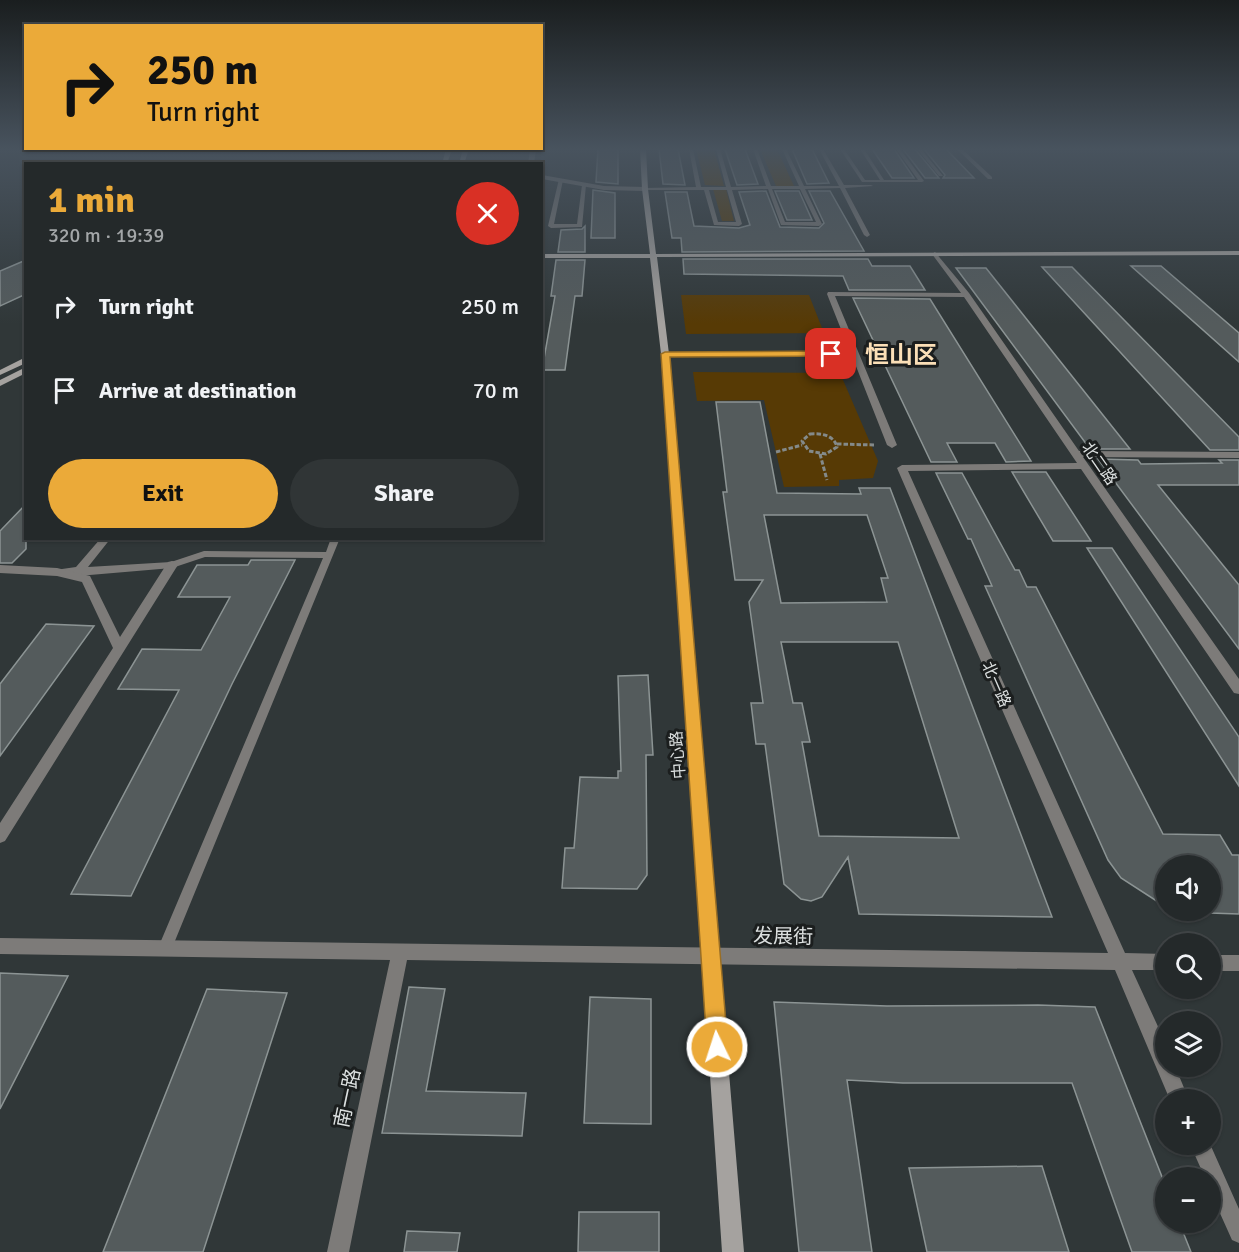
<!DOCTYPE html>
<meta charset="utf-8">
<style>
:root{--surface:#24292a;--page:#303536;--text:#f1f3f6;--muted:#a3a6a8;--line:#414547;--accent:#ebaa39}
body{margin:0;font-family:Signika,"Noto Sans SC",sans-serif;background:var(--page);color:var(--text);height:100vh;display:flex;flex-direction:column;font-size:22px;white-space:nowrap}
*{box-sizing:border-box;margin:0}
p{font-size:20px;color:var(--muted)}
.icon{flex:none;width:33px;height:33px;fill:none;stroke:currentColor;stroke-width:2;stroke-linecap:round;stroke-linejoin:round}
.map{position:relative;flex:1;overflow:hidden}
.panel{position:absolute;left:24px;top:162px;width:519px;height:378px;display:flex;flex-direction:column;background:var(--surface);border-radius:0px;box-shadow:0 2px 4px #0004,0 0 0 2px var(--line)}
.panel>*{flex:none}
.guide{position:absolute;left:24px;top:24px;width:519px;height:126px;border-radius:0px;box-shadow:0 2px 4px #0004,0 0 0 2px var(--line);background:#ebaa39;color:#111;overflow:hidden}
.buttons{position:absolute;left:1155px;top:855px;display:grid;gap:12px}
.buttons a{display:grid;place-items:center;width:66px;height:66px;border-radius:50%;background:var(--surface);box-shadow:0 2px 4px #0004,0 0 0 2px var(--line);font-size:30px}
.pin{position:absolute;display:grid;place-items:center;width:51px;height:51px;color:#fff;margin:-26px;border-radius:12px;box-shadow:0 3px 9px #0006}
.me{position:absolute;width:66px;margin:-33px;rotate:356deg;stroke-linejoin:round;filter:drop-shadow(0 0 4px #0008)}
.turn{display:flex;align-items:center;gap:21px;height:126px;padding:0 24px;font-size:27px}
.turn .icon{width:78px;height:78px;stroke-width:2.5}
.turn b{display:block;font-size:42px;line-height:51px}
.round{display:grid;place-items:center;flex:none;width:63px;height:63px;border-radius:32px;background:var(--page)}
.summary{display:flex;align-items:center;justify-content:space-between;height:102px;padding:0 24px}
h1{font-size:36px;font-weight:700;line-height:45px;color:var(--accent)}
.cta{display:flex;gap:12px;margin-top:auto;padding:12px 24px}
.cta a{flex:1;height:69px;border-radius:36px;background:var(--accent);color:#111;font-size:24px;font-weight:700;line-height:69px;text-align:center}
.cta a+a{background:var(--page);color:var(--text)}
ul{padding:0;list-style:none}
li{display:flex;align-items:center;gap:18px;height:84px;padding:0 24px}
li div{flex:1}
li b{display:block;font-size:22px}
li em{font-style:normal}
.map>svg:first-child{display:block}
.green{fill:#573a05}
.building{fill:#545b5c;stroke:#8c9494;stroke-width:1.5;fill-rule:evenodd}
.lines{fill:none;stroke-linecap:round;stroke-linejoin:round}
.path{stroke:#848a8a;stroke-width:3;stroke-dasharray:4.5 2;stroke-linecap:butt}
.lane{fill:#7d7b79;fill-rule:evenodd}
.street{fill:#7d7b79;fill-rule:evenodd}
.secondary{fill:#a5a29f;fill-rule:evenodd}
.route{fill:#ebaa39;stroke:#996e25;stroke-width:1.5}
.labels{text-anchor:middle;stroke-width:6;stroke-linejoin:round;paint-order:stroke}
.street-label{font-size:16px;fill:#dbdfdf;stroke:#1b1e1e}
.near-street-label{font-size:20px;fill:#dbdfdf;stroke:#1b1e1e}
.far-town-label{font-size:24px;font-weight:bold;fill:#fbdfb7;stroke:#1b1e1e}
</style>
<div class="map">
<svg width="1239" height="1252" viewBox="0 0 1239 1252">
<rect width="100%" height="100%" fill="#303738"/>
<path class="green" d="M 696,149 L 714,149 L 724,186 L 705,185 Z
M 760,149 L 777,149 L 794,186 L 776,186 Z
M 713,189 L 726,189 L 734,221 L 722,221 Z
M 809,295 L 824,333 L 686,334 L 681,295 Z
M 693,372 L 840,373 L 878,461 L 873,478 L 839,480 L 839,486 L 784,487 L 764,400 L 697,401 Z"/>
<path class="building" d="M 598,149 L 618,149 L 618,184 L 596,182 Z
M 659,149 L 678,149 L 685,185 L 663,184 Z
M 725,149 L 745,149 L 758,184 L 737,185 Z
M 792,149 L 812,149 L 829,183 L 807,184 Z
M 872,149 L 894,149 L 914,178 L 892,178 Z
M 903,149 L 915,149 L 939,178 L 925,178 Z
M 924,149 L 946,149 L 974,178 L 943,178 L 945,175 Z
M 593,190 L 615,193 L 615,238 L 591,238 Z
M 766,191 L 780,227 L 819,228 L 824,223 L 809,191 L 830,191 L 864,251 L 682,252 L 681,238 L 672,238 L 665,192 L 687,192 L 694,226 L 739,228 L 750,225 L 739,192 Z
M 775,191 L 799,191 L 812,220 L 787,220 Z
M 585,226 L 585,252 L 558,252 L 561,230 L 582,229 Z
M 683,259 L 868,259 L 872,266 L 910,266 L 925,290 L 849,290 L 843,276 L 684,274 Z
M 26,260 L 26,294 L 0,306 L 0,271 Z
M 556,260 L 585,260 L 582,296 L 575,296 L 565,370 L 542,370 L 555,296 L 551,296 Z
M 1131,266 L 1161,266 L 1239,333 L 1239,362 Z
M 1042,267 L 1072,267 L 1239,437 L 1239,450 L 1210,450 Z
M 956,268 L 986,268 L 1130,449 L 1090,449 Z
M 853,298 L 930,299 L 1031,461 L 1006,462 L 995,443 L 947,443 L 957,462 L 931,462 Z
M 716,402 L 760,402 L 777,493 L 861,494 L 859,488 L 890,488 L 1052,917 L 859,914 L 848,857 L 822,897 L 811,901 L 801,899 L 784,884 L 765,744 L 756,744 L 751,703 L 763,703 L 749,602 L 763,580 L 735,580 L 723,492 L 727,492 ZM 764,515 L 867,515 L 888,578 L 881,578 L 887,602 L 781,603 ZM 781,642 L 898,642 L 959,838 L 819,836 L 802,742 L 810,742 L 802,703 L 793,703 Z
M 1098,459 L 1138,460 L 1141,464 L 1222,463 L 1219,460 L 1239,460 L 1239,485 L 1158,485 L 1239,585 L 1239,649 Z
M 1012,472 L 1046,472 L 1091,541 L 1053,541 Z
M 936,473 L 962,473 L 1015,570 L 1019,570 L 1027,587 L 1036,587 L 1163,834 L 1220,835 L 1232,855 L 1239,855 L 1239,914 L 1210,913 L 1210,866 L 1166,866 L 1166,907 L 1121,878 L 1108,860 L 985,586 L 992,586 L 971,539 L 968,539 Z
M 26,504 L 26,549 L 12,563 L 0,563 L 0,531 Z
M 1087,548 L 1112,548 L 1239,737 L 1239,786 Z
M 251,560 L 295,560 L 232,684 L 131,896 L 71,894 L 179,690 L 118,689 L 142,649 L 201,650 L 230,597 L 178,597 L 197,565 L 248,565 Z
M 46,624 L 94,626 L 0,756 L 0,684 Z
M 648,675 L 653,755 L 646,755 L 647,875 L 637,889 L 562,888 L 565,848 L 574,848 L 580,777 L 618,778 L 618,771 L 621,771 L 618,676 Z
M 0,973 L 68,976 L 0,1109 Z
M 409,987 L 445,989 L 426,1091 L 526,1093 L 522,1136 L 382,1133 Z
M 207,989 L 287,993 L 203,1252 L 103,1252 Z
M 590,997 L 651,999 L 651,1124 L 584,1123 Z
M 774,1002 L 887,1006 L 1038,1005 L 1095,1007 L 1166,1187 L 1166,1222 L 1179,1222 L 1191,1252 L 1132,1252 L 1072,1083 L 903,1083 L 847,1080 L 872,1252 L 799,1252 Z
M 1042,1166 L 1069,1252 L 927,1252 L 909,1168 Z
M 579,1212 L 659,1212 L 659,1252 L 578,1252 Z
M 407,1231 L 460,1233 L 457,1252 L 404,1252 Z"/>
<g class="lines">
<path class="path" d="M 810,434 C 821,433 834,435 837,447 L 826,454 L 809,451 L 802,441 Z
M 837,444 L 875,445
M 776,452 L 802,445
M 820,454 L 827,480"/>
<path class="lane" d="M 689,149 L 693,149 L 701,187 L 726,187 L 716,149 L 720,149 L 731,187 L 766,186 L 753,149 L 757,149 L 771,186 L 799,186 L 782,149 L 786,149 L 804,186 L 839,186 L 819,149 L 823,149 L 844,185 L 871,185 L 873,186 L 845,188 L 870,235 L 867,237 L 864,235 L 840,188 L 805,189 L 822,224 L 819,226 L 781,225 L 768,189 L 732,190 L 742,224 L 739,226 L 714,225 L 704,190 L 643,190 L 645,188 L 696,187 ZM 772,189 L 800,189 L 816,222 L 785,222 ZM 709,190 L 727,190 L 736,222 L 718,222 Z
M 840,149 L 844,149 L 865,180 L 880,180 L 860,149 L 864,149 L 884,180 L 918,180 L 896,149 L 900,149 L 924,181 L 922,182 L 862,182 Z
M 917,149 L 921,149 L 943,176 L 939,176 Z
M 957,149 L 962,149 L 992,177 L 992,179 L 988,179 Z
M 559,179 L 563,180 L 554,224 L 577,224 L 582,185 L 584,184 L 586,185 L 582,227 L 551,228 L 548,226 Z
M 101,538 L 111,538 L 88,567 L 171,562 L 204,551 L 326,552 L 331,538 L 340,538 L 170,953 L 165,955 L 160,953 L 158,948 L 323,558 L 205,557 L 172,568 L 78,576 L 55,574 L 53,572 L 55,570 L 76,567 Z"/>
<path class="street" d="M 530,149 L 536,149 L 534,164 L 528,164 Z
M 542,175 L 604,186 L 645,187 L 648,189 L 645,191 L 604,190 L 542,179 Z
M 935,252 L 969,293 L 1079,451 L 1239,452 L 1239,458 L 1083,457 L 1239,679 L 1239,694 L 1234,693 L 1081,469 L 908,471 L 1125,953 L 1166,954 L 1166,970 L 1132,970 L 1166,1044 L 1166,1066 L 1175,1066 L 1189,1100 L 1170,1100 L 1115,970 L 407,960 L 349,1252 L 327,1252 L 390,960 L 0,954 L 0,938 L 1108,953 L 897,468 L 902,465 L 1077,463 L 964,297 L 835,296 L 897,445 L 892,448 L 887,445 L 852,356 L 665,356 L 661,354 L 665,352 L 850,352 L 827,294 L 828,292 L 961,293 L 932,254 Z
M 172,561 L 176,562 L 178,565 L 176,568 L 5,841 L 0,843 L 0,823 L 113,648 L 82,582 L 57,576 L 0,573 L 0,565 L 57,568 L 90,576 L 120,637 L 168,562 Z
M 1210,955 L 1239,955 L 1239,971 L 1210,971 Z
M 1190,1144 L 1210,1144 L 1239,1209 L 1239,1243 L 1232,1240 L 1210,1191 L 1210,1178 L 1205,1178 Z"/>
<path class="secondary" d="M 446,149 L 452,149 L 447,164 L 442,164 Z
M 463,149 L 469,149 L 464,164 L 459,164 Z
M 640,149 L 646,149 L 648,189 L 656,254 L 1239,251 L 1239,255 L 657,257 L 669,354 L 744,1252 L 722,1252 L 661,354 L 650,258 L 542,258 L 542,254 L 650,254 L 642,189 Z
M 26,357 L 26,363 L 0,375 L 0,370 Z
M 26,367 L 26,373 L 0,386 L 0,380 Z"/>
</g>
<linearGradient id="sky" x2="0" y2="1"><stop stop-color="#1a1e1f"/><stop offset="0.46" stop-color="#48535e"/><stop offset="1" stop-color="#48535e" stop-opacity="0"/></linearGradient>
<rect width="1239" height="324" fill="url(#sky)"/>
<path class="route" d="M 831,351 L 835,352 L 835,356 L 670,357 L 728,1047 L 725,1054 L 717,1057 L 710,1054 L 707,1047 L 661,354 L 665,352 Z"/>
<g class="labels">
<g class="street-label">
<text transform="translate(1100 463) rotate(55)" y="6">北二路</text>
<text transform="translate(997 684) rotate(66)" y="6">北一路</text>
<text transform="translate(677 755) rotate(-94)" y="6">中心路</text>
</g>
<g class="near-street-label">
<text transform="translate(783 936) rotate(1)" y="7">发展街</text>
<text transform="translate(347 1098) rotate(-78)" y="7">南一路</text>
</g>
<g class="far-town-label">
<text x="901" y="363">恒山区</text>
</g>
</g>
</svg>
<div class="buttons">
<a><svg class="icon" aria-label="sound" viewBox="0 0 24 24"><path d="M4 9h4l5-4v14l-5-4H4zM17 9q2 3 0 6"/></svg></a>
<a><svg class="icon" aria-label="search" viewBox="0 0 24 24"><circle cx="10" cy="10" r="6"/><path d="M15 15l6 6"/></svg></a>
<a><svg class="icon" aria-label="layers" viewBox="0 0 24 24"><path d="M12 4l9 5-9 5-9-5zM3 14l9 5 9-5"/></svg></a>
<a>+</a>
<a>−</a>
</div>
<div class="pin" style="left:831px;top:354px;background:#d93025"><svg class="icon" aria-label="arrive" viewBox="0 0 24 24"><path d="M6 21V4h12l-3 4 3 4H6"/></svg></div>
<svg class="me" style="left:717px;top:1047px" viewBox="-20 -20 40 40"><circle r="17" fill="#ebaa39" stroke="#fff" stroke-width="3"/><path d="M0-11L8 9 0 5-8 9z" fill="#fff"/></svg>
<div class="guide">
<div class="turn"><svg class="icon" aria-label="right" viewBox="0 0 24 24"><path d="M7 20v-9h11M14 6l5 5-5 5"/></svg><div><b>250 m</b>Turn right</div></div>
</div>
<section class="panel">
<div class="summary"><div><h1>1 min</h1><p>320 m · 19:39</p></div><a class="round" style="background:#d93025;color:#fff"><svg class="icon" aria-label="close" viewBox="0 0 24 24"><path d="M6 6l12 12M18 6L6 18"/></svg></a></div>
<ul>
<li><svg class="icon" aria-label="right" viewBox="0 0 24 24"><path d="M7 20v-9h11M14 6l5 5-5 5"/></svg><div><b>Turn right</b></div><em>250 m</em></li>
<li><svg class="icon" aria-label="arrive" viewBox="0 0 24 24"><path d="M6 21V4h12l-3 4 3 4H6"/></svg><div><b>Arrive at destination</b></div><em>70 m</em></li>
</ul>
<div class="cta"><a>Exit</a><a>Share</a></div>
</section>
</div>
